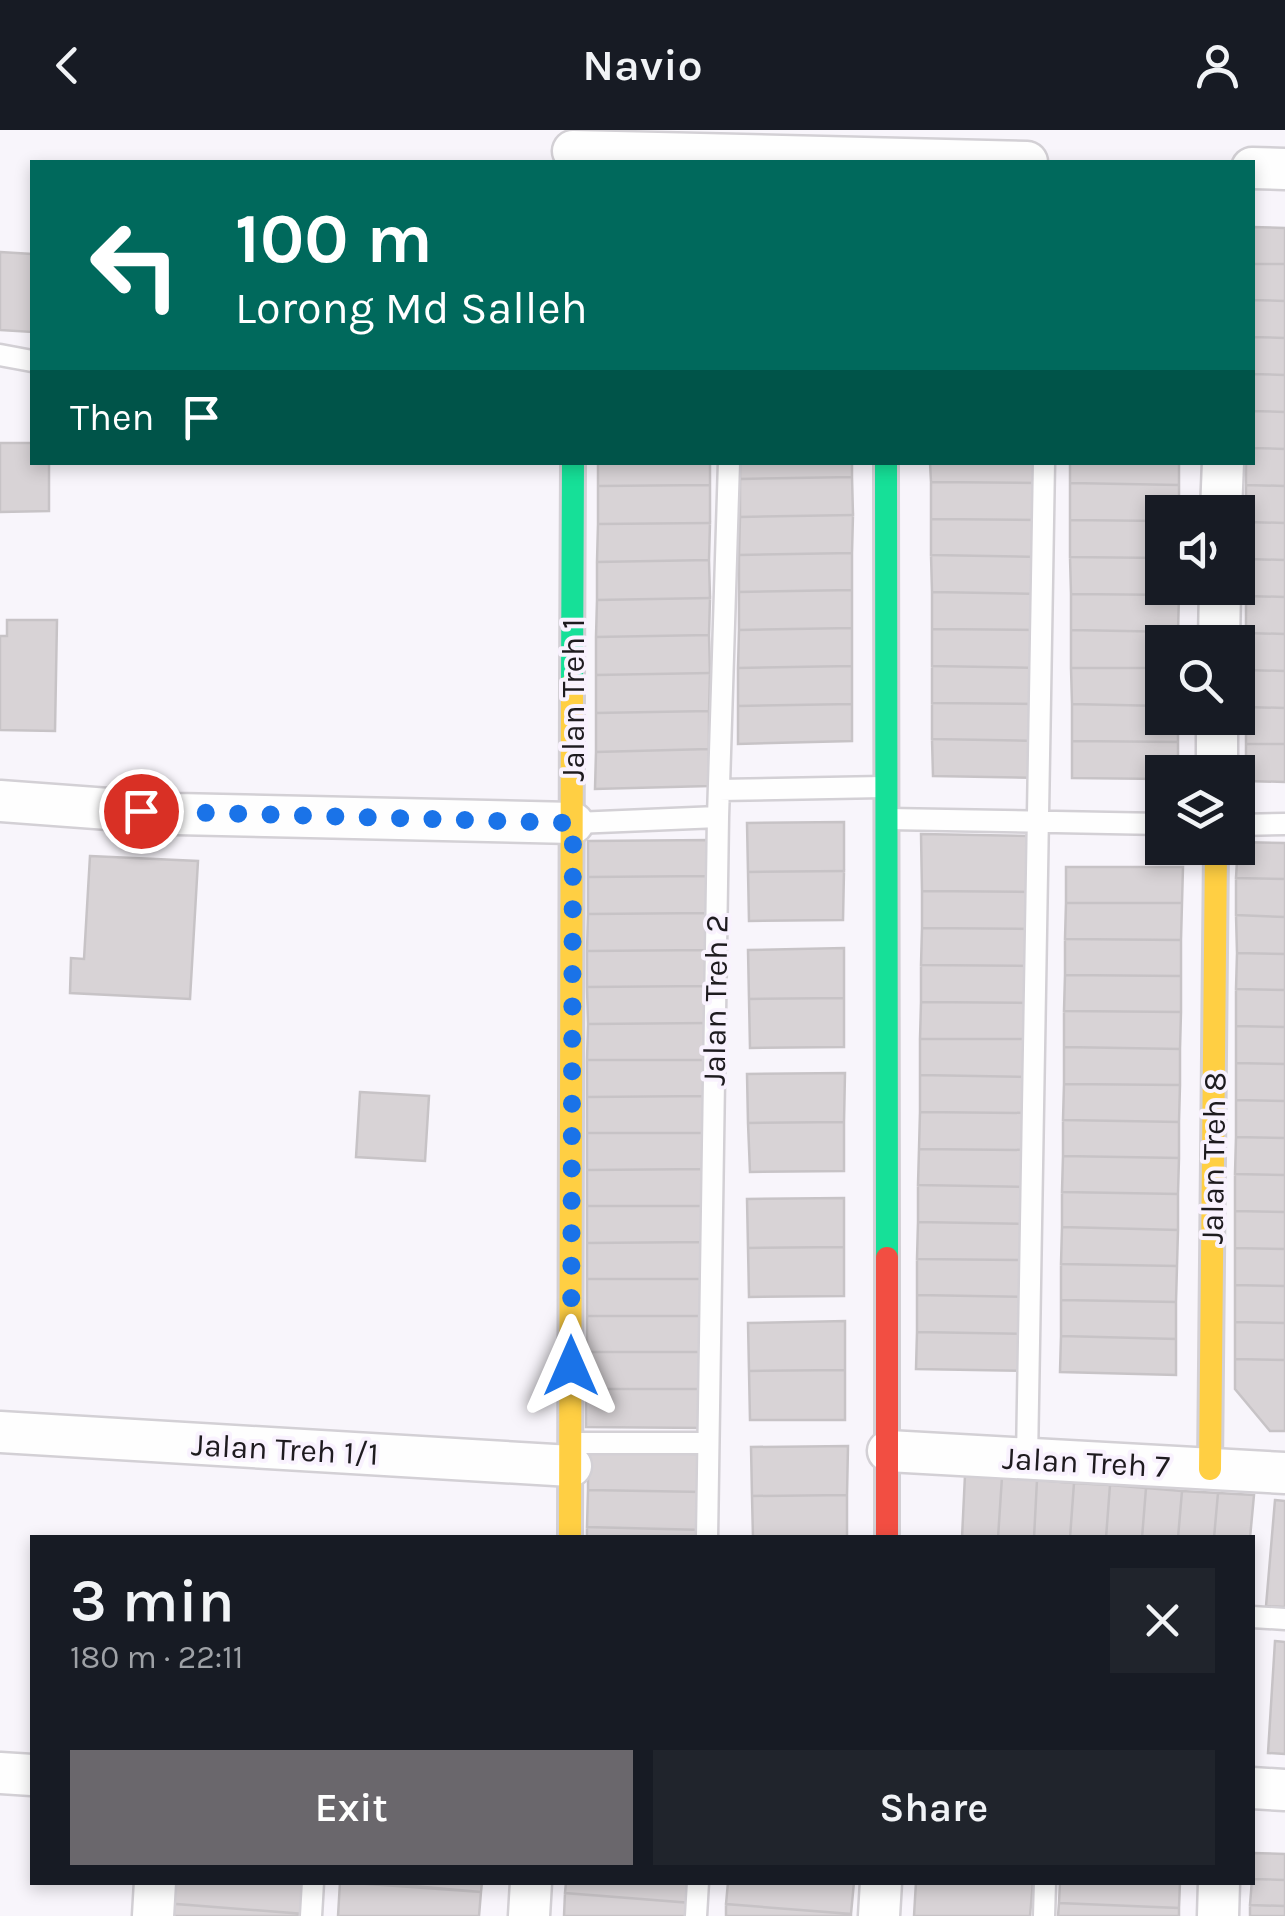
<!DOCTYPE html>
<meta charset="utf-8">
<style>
:root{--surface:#171b24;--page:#20242c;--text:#f1f3f6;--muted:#9ea1a6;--accent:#6a676c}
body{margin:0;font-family:Karla,sans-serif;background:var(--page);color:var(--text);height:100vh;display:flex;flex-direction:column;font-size:38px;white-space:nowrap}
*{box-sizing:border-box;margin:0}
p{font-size:32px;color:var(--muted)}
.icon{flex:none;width:55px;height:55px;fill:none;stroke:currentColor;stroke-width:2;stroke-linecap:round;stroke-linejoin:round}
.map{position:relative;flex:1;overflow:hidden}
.sheet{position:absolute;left:30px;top:1405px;width:1225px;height:350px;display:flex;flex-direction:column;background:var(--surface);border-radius:0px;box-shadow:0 5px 15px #0003}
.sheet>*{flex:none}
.banner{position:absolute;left:30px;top:30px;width:1225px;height:305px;border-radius:0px;box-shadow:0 5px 15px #0003;background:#00695c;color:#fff;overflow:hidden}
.tools{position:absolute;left:1145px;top:365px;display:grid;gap:20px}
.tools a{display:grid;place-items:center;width:110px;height:110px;border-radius:0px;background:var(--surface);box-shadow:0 5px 15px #0003;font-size:50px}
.pin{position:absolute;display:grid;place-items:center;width:85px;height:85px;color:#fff;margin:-42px;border:5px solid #fff;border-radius:50%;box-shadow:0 2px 10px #0007}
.me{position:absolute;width:110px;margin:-55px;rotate:0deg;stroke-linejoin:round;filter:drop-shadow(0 0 8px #0008)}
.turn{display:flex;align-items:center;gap:35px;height:210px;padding:0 40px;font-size:45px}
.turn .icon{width:130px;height:130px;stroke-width:2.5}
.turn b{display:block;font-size:70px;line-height:85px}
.then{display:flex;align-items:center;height:95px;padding:0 40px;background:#0003;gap:20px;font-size:38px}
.round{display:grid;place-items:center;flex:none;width:105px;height:105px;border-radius:0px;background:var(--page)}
.summary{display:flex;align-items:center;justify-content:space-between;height:170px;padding:0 40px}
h1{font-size:60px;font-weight:600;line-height:75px}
.primary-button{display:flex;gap:20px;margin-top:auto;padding:20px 40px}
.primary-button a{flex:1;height:115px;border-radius:0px;background:var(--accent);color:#fff;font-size:40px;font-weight:600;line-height:115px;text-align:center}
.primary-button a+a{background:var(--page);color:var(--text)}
header{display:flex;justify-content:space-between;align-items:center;height:130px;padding:0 40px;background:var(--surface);font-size:45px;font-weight:600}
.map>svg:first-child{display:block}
.building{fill:#d8d3d6;stroke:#c7c3c6;stroke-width:2.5}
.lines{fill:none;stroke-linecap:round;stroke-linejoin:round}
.lane-casing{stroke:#d3d0d5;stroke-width:25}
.street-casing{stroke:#d3d0d5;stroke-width:45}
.fast-casing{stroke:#d3d0d5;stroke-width:28}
.slow-casing{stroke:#d3d0d5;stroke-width:28}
.jam-casing{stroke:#d3d0d5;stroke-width:28}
.lane{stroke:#fefefe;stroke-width:20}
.street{stroke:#fefefe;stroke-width:40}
.fast{stroke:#16e098;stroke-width:22}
.slow{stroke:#ffcf43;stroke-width:22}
.jam{stroke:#f24e42;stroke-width:22}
.route{stroke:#1a73e8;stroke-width:18;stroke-dasharray:0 32.4}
.labels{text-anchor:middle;stroke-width:8;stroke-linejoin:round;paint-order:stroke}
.street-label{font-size:32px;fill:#1e1b1f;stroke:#f9f2fe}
</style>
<header><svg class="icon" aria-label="back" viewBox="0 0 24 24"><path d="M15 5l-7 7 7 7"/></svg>Navio<svg class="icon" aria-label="person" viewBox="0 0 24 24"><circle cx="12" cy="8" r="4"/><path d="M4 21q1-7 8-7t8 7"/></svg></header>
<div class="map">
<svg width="1285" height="1786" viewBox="0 0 1285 1786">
<rect width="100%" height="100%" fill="#f8f5fb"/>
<path class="building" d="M 1252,97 L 1285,98 L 1285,134 L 1252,134 Z
M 0,122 L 32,124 L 32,202 L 0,200 Z
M 1252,134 L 1285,134 L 1285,171 L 1252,170 Z
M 1252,170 L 1285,171 L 1285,208 L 1252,207 Z
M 1252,207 L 1285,208 L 1285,245 L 1252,244 Z
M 1252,244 L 1285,245 L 1285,282 L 1252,281 Z
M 1252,281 L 1285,282 L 1285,319 L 1252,318 Z
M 0,313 L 32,313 L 32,332 L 49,332 L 49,381 L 0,382 Z
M 1252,318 L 1285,319 L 1285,356 L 1246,355 L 1246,332 L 1252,332 Z
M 598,332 L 710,332 L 710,355 L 598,356 Z
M 740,332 L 852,332 L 852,347 L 740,349 Z
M 930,332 L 1039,332 L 1039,353 L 931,352 Z
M 1070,332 L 1179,332 L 1179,355 L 1070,353 Z
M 852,347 L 853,385 L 740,387 L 740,349 Z
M 931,352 L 1039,353 L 1039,390 L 931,389 Z
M 1070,353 L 1179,355 L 1179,382 L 1162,382 L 1162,391 L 1070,390 Z
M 710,355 L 710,393 L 598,394 L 598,356 Z
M 1246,355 L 1285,356 L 1285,393 L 1246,392 Z
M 853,385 L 852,423 L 739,425 L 740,387 Z
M 931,389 L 1039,390 L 1039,427 L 931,425 Z
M 1070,390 L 1162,391 L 1162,428 L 1070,427 Z
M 1246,392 L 1285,393 L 1285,430 L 1246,429 Z
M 710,393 L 709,430 L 597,432 L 598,394 Z
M 852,423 L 852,460 L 739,462 L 739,425 Z
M 931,425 L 1039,427 L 1039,464 L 932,462 Z
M 1070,427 L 1162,428 L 1162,458 L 1179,458 L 1179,465 L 1071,464 Z
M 1246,429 L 1285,430 L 1285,467 L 1246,466 Z
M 709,430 L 710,468 L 597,470 L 597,432 Z
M 852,460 L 852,498 L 739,500 L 739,462 Z
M 932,462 L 1039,464 L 1039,500 L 932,499 Z
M 1071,464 L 1179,465 L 1178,502 L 1071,500 Z
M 1246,466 L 1285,467 L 1285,504 L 1246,503 Z
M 710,468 L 709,505 L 596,507 L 597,470 Z
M 7,490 L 57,490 L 55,601 L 0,600 L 0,506 L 7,506 Z
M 852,498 L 852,536 L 738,538 L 739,500 Z
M 932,499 L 1039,500 L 1039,538 L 932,536 Z
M 1071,500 L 1178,502 L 1178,512 L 1162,512 L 1162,538 L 1071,538 Z
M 1246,503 L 1285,504 L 1285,541 L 1246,540 Z
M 709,505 L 710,543 L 596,545 L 596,507 Z
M 852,536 L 852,574 L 738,576 L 738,538 Z
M 932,536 L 1039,538 L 1039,574 L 932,573 Z
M 1071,538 L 1162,538 L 1162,576 L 1072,574 Z
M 1246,540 L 1285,541 L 1285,578 L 1246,577 Z
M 710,543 L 709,581 L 596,583 L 596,545 Z
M 932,573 L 1039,574 L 1038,611 L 932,609 Z
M 852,574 L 852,611 L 738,614 L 738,576 Z
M 1072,574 L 1162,576 L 1162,588 L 1178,588 L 1178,612 L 1072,611 Z
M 1246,577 L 1285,578 L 1285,614 L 1246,614 Z
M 709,581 L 709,619 L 596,622 L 596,583 Z
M 932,609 L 1038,611 L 1039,648 L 933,646 Z
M 1072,611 L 1178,612 L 1178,642 L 1162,642 L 1162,649 L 1072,648 Z
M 1246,614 L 1285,614 L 1285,652 L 1246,651 Z
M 709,619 L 709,656 L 595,659 L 596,622 Z
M 844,692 L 844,741 L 748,742 L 747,693 Z
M 921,704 L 1034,706 L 1033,762 L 922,761 Z
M 710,710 L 710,746 L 588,747 L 588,711 Z
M 1238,712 L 1285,713 L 1285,749 L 1236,748 Z
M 90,726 L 198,731 L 190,869 L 70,863 L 71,828 L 84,829 Z
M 1066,737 L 1183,737 L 1182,773 L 1066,773 Z
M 844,741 L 843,790 L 749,791 L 748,742 Z
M 710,746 L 710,783 L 588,784 L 588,747 Z
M 1236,748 L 1285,749 L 1285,787 L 1236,785 Z
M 922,761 L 1033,762 L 1033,799 L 922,798 Z
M 1066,773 L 1182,773 L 1181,810 L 1065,809 Z
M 710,783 L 710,820 L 587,821 L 588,784 Z
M 1236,785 L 1285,787 L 1285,824 L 1237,823 Z
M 922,798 L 1033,799 L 1032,836 L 921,835 Z
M 1065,809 L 1181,810 L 1181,846 L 1065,845 Z
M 844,818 L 844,868 L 749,869 L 748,820 Z
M 710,820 L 710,856 L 587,857 L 587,821 Z
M 1237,823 L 1285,824 L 1285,860 L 1236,859 Z
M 921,835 L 1032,836 L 1032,873 L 921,872 Z
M 1065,845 L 1181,846 L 1181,882 L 1064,881 Z
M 710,856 L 710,893 L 588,894 L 587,857 Z
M 1236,859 L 1285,860 L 1285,897 L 1236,896 Z
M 844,868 L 844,917 L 750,918 L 749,869 Z
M 921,872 L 1032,873 L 1031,909 L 920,909 Z
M 1064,881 L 1181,882 L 1180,919 L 1064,917 Z
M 710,893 L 709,930 L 587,930 L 588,894 Z
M 1236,896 L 1285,897 L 1285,934 L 1236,933 Z
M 920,909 L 1031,909 L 1031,947 L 920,945 Z
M 1064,917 L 1180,919 L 1180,955 L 1064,954 Z
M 587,930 L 709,930 L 709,966 L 587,967 Z
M 1236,933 L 1285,934 L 1285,971 L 1236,970 Z
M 845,943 L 844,992 L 748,993 L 747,944 Z
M 920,945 L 1031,947 L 1031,983 L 920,982 Z
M 1064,954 L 1180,955 L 1179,992 L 1063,990 Z
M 360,962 L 429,966 L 425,1031 L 356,1027 Z
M 709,966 L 709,1003 L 587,1003 L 587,967 Z
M 1236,970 L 1285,971 L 1285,1008 L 1236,1007 Z
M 920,982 L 1031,983 L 1031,1020 L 919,1019 Z
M 1063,990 L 1179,992 L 1179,1028 L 1063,1026 Z
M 844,992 L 844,1041 L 750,1042 L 748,993 Z
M 587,1003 L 709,1003 L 709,1039 L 587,1040 Z
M 1236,1007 L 1285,1008 L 1285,1045 L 1235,1044 Z
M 919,1019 L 1031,1020 L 1030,1057 L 918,1055 Z
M 1063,1026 L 1179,1028 L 1178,1064 L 1062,1062 Z
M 709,1039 L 709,1076 L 587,1076 L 587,1040 Z
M 1235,1044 L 1285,1045 L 1285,1082 L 1235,1081 Z
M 918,1055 L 1030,1057 L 1030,1094 L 918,1092 Z
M 1062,1062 L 1178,1064 L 1178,1100 L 1062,1097 Z
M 844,1068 L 844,1117 L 748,1118 L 747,1069 Z
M 587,1076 L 709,1076 L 708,1112 L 587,1113 Z
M 1235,1081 L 1285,1082 L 1285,1119 L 1235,1118 Z
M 918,1092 L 1030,1094 L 1029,1130 L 917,1129 Z
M 1062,1097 L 1178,1100 L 1177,1136 L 1061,1134 Z
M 708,1112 L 708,1149 L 587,1149 L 587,1113 Z
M 844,1117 L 844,1166 L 749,1167 L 748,1118 Z
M 1235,1118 L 1285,1119 L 1285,1156 L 1235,1155 Z
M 917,1129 L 1029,1130 L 1029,1167 L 917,1165 Z
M 1061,1134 L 1177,1136 L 1176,1172 L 1061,1170 Z
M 587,1149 L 708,1149 L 708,1186 L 587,1186 Z
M 1235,1155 L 1285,1156 L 1285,1193 L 1235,1192 Z
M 917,1165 L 1029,1167 L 1029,1204 L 917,1202 Z
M 1061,1170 L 1176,1172 L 1176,1209 L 1061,1206 Z
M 587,1186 L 708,1186 L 708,1222 L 587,1222 Z
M 845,1191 L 845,1240 L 749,1241 L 748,1193 Z
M 1235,1192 L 1285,1193 L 1285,1230 L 1235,1229 Z
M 917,1202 L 1029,1204 L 1028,1241 L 916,1239 Z
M 1061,1206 L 1176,1209 L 1176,1245 L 1060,1242 Z
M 587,1222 L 708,1222 L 707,1259 L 586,1259 Z
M 1235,1229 L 1285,1230 L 1285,1301 L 1270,1301 L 1235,1259 Z
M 845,1240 L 845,1290 L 750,1290 L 749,1241 Z
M 586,1259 L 707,1259 L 706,1298 L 586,1297 Z
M 848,1316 L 847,1365 L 752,1366 L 751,1317 Z
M 588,1322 L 702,1324 L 703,1362 L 588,1360 Z
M 965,1345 L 1002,1347 L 998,1408 L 962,1408 Z
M 1002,1347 L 1037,1350 L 1034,1408 L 998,1408 Z
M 1037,1350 L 1074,1353 L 1070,1408 L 1034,1408 Z
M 1074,1353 L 1110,1355 L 1106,1408 L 1070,1408 Z
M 1110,1355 L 1146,1358 L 1142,1408 L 1106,1408 Z
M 1146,1358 L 1182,1361 L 1178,1408 L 1142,1408 Z
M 588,1360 L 703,1362 L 703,1400 L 587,1397 Z
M 1182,1361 L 1218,1363 L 1214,1408 L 1178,1408 Z
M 1218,1363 L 1254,1365 L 1250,1408 L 1214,1408 Z
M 847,1365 L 847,1408 L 753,1408 L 752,1366 Z
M 1275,1370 L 1285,1371 L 1285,1477 L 1266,1476 Z
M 587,1397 L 703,1400 L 702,1408 L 587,1408 Z
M 1275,1511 L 1285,1512 L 1285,1624 L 1268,1623 Z
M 1252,1723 L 1285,1724 L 1285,1750 L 1252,1749 Z
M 1252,1749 L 1285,1750 L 1285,1776 L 1250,1775 Z
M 166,1752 L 307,1752 L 304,1784 L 164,1773 Z
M 340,1752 L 481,1762 L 479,1786 L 338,1786 Z
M 368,1752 L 482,1752 L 481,1762 Z
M 566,1752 L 692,1752 L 691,1773 L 565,1763 Z
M 728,1752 L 854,1752 L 851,1784 L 726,1774 Z
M 916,1752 L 1033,1752 L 1030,1786 L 914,1786 Z
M 1060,1752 L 1180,1752 L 1179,1778 L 1059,1773 Z
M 565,1763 L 691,1773 L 690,1786 L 564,1786 Z
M 164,1773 L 304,1784 L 304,1786 L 163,1786 Z
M 1059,1773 L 1179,1778 L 1179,1786 L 1058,1786 Z
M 726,1774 L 851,1784 L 851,1786 L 726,1786 Z
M 1250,1775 L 1285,1776 L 1285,1786 L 1250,1786 Z"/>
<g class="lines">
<defs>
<path id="lane" d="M 0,225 L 32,231
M 719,660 L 883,657
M 889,689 L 1162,694
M 575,693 L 718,687
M 1238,695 L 1285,694
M 574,1313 L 707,1313
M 1027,1329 L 1044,332
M 707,1408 L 718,687 L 729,332
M 1252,1487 L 1285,1489
M 311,1786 L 313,1752
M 696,1786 L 698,1752
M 1044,1786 L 1045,1752"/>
<path id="street" d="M 573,21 L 1027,32
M 1252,38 L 1285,39
M 1221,382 L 1223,332
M 1219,512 L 1220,458
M 1217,642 L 1217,588
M 0,671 L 176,684 L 573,693
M 0,1302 L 571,1336
M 888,1321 L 1285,1343
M 0,1643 L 32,1645
M 1252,1658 L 1285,1660
M 153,1786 L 155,1752
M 529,1786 L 531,1752
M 879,1786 L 881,1752
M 1218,1786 L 1219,1752"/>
<path id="fast" d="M 886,332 L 887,1128
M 572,554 L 573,332"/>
<path id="slow" d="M 1210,1339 L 1216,718
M 570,1408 L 572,554"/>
<path id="jam" d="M 887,1128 L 887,1408"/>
</defs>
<use href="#lane" class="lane-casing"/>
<use href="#street" class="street-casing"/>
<use href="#fast" class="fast-casing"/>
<use href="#slow" class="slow-casing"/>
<use href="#jam" class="jam-casing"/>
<use href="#lane" class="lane"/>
<use href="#street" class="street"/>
<use href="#fast" class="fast"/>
<use href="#slow" class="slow"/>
<use href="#jam" class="jam"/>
</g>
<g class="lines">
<path class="route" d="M 141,681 L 573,693 L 571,1236"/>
</g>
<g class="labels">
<g class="street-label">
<text transform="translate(573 570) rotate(-90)" y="11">Jalan Treh 1</text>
<text transform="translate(715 870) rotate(-89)" y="11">Jalan Treh 2</text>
<text transform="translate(1213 1028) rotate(-89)" y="11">Jalan Treh 8</text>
<text transform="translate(285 1319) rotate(3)" y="11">Jalan Treh 1/1</text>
<text transform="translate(1086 1332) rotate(3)" y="11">Jalan Treh 7</text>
</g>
</g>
</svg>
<div class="tools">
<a><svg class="icon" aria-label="sound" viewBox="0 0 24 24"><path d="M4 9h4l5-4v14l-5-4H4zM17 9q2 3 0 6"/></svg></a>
<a><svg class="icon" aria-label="search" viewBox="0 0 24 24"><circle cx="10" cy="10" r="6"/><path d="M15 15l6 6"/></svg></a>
<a><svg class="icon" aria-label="layers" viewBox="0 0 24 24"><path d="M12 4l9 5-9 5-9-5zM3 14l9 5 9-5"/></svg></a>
</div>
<div class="pin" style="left:141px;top:681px;background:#d93025"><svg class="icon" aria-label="arrive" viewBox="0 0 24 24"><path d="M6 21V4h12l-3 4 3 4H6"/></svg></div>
<svg class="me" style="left:571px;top:1236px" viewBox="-20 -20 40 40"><path d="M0-17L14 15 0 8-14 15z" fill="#1a73e8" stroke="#fff" stroke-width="4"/></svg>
<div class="banner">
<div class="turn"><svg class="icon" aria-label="left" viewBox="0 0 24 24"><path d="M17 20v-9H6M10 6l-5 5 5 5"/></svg><div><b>100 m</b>Lorong Md Salleh</div></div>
<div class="then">Then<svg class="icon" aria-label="arrive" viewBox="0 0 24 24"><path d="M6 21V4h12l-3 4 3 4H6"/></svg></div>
</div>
<section class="sheet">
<div class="summary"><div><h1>3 min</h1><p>180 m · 22:11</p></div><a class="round"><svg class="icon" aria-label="close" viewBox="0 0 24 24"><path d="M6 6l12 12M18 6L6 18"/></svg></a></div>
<div class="primary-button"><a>Exit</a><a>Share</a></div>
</section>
</div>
